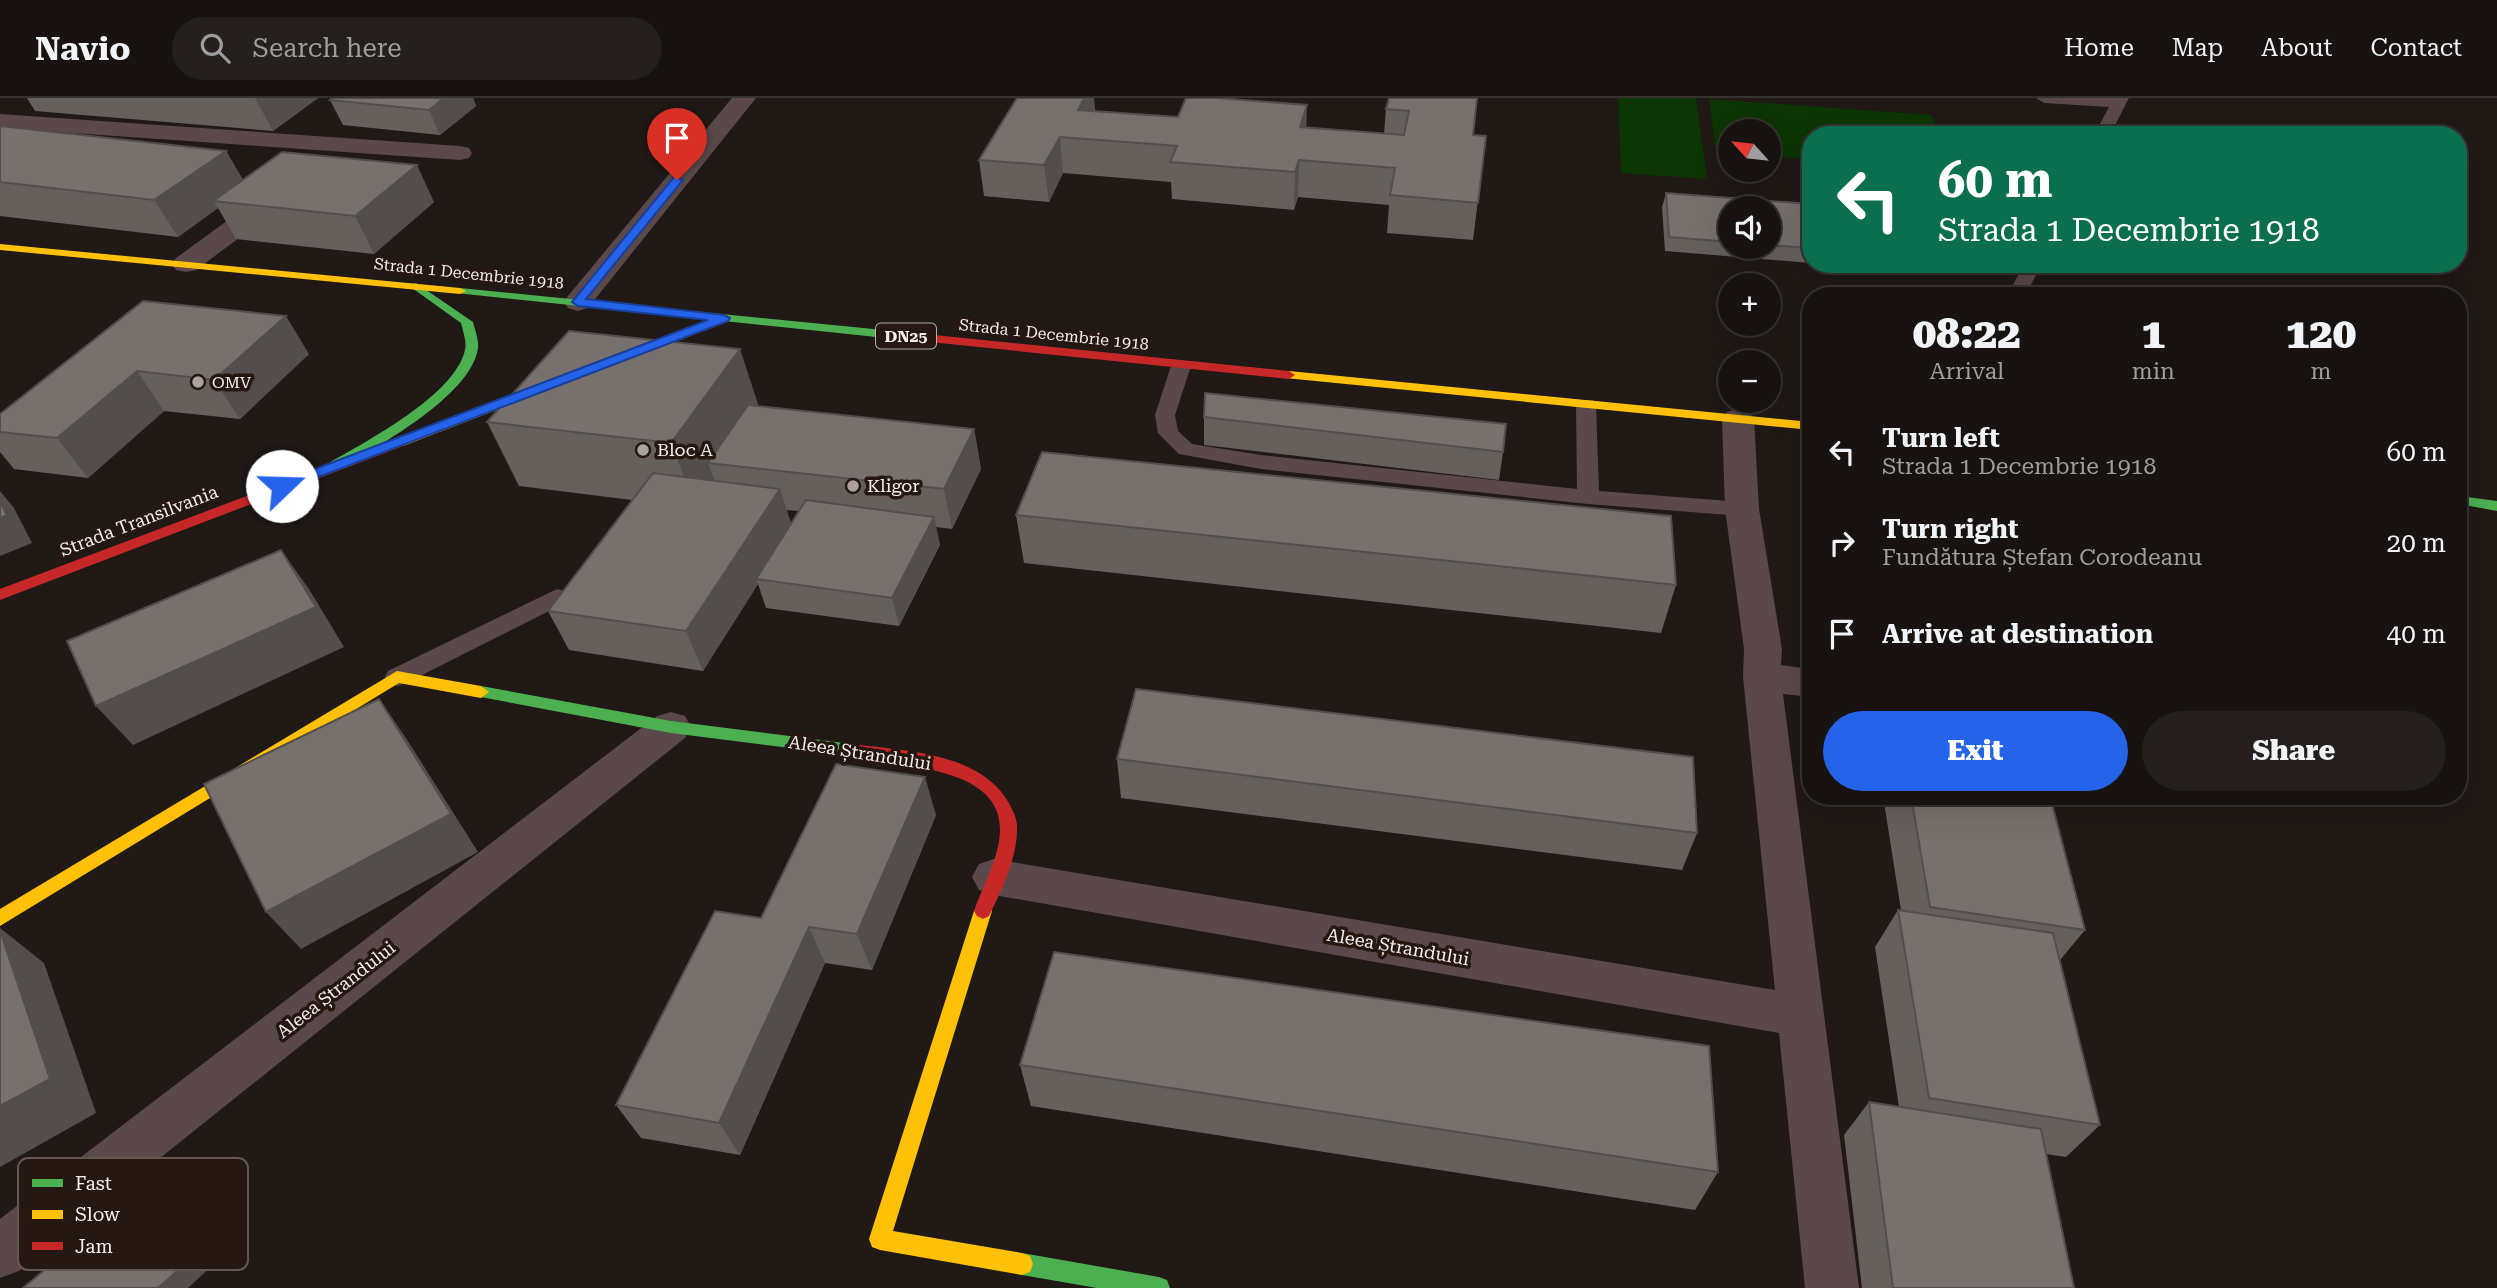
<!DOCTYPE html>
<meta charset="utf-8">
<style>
:root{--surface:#181310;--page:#25201e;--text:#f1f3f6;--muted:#9f9e9f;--line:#363230;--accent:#2563eb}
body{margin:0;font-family:"Roboto Serif",serif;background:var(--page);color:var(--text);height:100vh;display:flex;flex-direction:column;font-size:26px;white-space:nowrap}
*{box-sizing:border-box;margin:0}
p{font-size:23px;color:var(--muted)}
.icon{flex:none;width:38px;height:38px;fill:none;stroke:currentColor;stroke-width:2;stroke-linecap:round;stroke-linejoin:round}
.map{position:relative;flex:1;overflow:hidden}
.panel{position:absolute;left:1802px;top:189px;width:665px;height:518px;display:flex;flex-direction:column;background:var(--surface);border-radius:28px;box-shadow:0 7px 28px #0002,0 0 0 2px var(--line)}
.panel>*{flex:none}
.banner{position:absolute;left:1802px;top:28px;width:665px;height:147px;border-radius:28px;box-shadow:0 7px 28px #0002,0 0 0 2px var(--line);background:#0b6e4f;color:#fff;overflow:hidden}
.needle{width:46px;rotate:297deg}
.controls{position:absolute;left:1718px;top:21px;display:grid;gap:14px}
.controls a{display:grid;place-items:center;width:63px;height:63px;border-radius:50%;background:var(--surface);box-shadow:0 7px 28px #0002,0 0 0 2px var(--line);font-size:35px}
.pin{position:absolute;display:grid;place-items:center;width:60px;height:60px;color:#fff;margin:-72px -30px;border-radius:50% 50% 50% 0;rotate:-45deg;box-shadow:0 0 7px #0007}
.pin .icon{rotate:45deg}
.me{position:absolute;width:77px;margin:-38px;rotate:69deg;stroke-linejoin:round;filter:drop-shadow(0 0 5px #0008)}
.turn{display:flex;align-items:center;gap:24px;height:147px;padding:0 21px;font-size:32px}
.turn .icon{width:91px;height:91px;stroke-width:2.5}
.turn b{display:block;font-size:49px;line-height:60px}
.eta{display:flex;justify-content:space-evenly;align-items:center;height:119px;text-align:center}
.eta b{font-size:42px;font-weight:800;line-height:49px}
.action{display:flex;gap:14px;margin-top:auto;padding:14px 21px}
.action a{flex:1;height:80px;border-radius:42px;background:var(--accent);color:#fff;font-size:28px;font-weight:800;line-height:80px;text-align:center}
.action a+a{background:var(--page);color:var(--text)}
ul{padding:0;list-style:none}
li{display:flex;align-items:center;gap:21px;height:91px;padding:0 21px}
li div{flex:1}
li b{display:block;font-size:26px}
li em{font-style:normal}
header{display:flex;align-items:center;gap:42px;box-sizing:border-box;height:98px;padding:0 35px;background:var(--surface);border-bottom:2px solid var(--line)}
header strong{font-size:33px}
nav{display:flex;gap:38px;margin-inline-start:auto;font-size:24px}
.search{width:490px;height:63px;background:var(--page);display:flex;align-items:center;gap:18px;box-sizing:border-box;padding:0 24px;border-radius:38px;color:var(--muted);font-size:26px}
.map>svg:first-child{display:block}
.green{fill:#0c3603}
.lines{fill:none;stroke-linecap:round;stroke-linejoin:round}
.lane{fill:#5a484a;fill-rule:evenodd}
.street{fill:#5a484a;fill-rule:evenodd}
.fast{fill:#4caf50;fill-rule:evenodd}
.slow{fill:#ffc107;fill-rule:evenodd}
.jam{fill:#c62828;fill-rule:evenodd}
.wall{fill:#66605d;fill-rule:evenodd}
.shaded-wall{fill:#534e4c}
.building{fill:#77706c;stroke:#534e4c;stroke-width:2}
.route{fill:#2563eb;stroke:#184099;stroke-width:2}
.poi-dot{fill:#aca39f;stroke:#251711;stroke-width:2.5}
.labels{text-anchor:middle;stroke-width:7;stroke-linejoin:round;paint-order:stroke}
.far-street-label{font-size:16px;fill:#f8ede9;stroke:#251711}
.shield{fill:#251711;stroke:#b9ada8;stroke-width:2}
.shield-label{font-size:16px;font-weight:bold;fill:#f8ede9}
.far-poi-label{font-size:16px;fill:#f8ede9;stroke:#251711;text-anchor:start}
.poi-label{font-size:18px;fill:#f8ede9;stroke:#251711;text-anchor:start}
.street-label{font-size:18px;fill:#f8ede9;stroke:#251711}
.key{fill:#251711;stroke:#645752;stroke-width:2}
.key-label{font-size:19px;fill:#f8ede9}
</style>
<header>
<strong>Navio</strong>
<div class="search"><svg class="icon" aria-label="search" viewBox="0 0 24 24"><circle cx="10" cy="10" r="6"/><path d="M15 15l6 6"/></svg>Search here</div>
<nav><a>Home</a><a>Map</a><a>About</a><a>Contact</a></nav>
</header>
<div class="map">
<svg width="2497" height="1190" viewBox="0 0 2497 1190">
<rect width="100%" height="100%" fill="#201916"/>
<path class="green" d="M 1618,0 L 1696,0 L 1707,81 L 1621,75 Z
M 1709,1 L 1932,17 L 1939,37 L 1811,37 L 1811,61 L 1769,58 L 1769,33 L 1731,33 L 1731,55 L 1716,54 Z"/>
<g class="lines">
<path class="lane" d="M 2036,0 L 2129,0 L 2110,37 L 2094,37 L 2109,9 L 2044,5 Z
M 2024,166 L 2042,166 L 2025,198 L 2007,198 Z
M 1181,262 L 1191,268 L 1175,317 L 1178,333 L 1192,346 L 1261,357 L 1577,391 L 1576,306 L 1579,302 L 1593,302 L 1596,306 L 1599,393 L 1742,404 L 1750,406 L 1753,411 L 1750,416 L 1742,418 L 1588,406 L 1261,371 L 1179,356 L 1158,335 L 1155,317 L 1171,268 Z
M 557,491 L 565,493 L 568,499 L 565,505 L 406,585 L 397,588 L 388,585 L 385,579 L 388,573 Z"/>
<path class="street" d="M 732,0 L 756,0 L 588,210 L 578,213 L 568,210 L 564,204 L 568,198 Z
M 0,16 L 460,48 L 469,50 L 472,55 L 469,60 L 460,62 L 0,30 Z
M 273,94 L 282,96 L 286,102 L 282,108 L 196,172 L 186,174 L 176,172 L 172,166 L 176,160 L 264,96 Z
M 1738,311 L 1749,314 L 1754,321 L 1759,411 L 1782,551 L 1781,567 L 1811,571 L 1811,599 L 1783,596 L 1859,1190 L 1805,1190 L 1779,935 L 994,797 L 979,792 L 972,779 L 979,766 L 994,761 L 1775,892 L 1743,579 L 1744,551 L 1725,411 L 1722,321 L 1727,314 Z
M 671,614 L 685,618 L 691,629 L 685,640 L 19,1173 L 0,1180 L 0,1121 L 657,618 Z"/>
<path class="fast" d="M 416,185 L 473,224 C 475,232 479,242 478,250 C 472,297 377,349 339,371 L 329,371 L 329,365 C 367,343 455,297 465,252 C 467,243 463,234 461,225 L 412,190 L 412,186 Z
M 460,190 L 924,236 L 930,240 L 924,244 L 456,195 L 454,193 Z
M 2459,398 L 2497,403 L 2497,413 L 2459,406 Z
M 481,588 L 671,623 L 852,646 L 858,648 L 860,652 L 858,656 L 852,658 L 671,635 L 475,598 L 473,594 L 475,590 Z
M 1022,1155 L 1159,1179 L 1167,1182 L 1170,1190 L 1097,1190 L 1022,1177 L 1014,1174 L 1011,1166 L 1014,1158 Z"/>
<path class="slow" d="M 0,146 L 460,190 L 466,193 L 460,196 L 0,152 Z
M 1289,273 L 1811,324 L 1811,332 L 1285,280 L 1283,277 Z
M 555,281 L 559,282 L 559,288 L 403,348 L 393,348 L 391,345 L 393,342 Z
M 397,573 L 481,588 L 489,594 L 481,600 L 399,585 L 0,828 L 0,811 Z
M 983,805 L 989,808 L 992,813 L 893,1133 L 1022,1155 L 1030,1158 L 1033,1166 L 1030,1174 L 1022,1177 L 880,1152 L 872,1149 L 869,1141 L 974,813 L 977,808 Z"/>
<path class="jam" d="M 724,217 L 730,221 L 728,224 L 619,265 L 611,265 L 609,262 Z
M 924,236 L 1289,273 L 1295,277 L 1289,281 L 920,243 L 920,237 Z
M 398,341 L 405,345 L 403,348 L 0,502 L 0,491 Z
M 852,646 C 905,653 982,654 1010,707 C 1014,715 1018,723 1017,732 C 1017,760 1001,794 989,818 L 983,821 L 977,818 L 974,813 C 983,787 1000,759 1000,731 C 1000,664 888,670 846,656 L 844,652 L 846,648 Z"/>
</g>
<path class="wall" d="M 27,0 L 318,0 L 273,33 L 35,13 Z
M 332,0 L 473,0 L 476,8 L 440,37 L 343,27 L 330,2 Z
M 1389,0 L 1473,37 L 1486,38 L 1473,142 L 1387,135 L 1389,107 L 1298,99 L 1294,112 L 1172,101 L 1171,84 L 1063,75 L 1049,104 L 984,98 L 979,62 L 1095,13 L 1384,36 L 1386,11 Z
M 0,28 L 226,53 L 243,82 L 434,104 L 374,156 L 236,141 L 218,110 L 178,139 L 0,118 Z
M 1666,95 L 1811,106 L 1811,165 L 1665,153 L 1662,109 ZM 1731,110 L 1769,110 L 1769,149 L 1731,149 Z
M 143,203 L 309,256 L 240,321 L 164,313 L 88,380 L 14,371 L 0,354 L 0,316 Z
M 758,308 L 974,331 L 981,371 L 952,431 L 936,429 L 940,447 L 899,528 L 766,510 L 758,486 L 703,573 L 569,552 L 548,513 L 632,402 L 519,388 L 487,324 ZM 786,412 L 799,413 L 791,426 Z
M 1204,319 L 1503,354 L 1499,382 L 1204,347 Z
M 1016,417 L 1676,487 L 1661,535 L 1024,465 Z
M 1117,661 L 1697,735 L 1682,772 L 1121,700 Z
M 1883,698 L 2050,698 L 2085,832 L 2060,862 L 2100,1027 L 2066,1059 L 2046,1056 L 2074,1190 L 1862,1190 L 1844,1037 L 1869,1004 L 1899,1009 L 1875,849 L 1898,812 L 1901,812 Z
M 936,717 L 872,872 L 825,865 L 740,1057 L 641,1040 L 616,1007 L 761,820 Z
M 1020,967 L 1718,1074 L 1695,1112 L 1031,1008 Z"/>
<path class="shaded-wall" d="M 255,0 L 318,0 L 273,33 Z
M 444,0 L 473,0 L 476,8 L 440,37 L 429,12 Z
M 1084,0 L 1094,0 L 1096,20 L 1078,12 Z
M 1307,7 L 1306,43 L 1300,29 Z
M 1060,39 L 1063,75 L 1049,104 L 1044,67 Z
M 226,53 L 247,89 L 213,103 L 218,110 L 178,139 L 154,102 Z
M 1299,62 L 1298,99 L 1294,112 L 1295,74 Z
M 417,67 L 434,104 L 374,156 L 355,118 Z
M 286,218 L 309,256 L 240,321 L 214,282 Z
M 740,251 L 761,315 L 708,365 L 715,383 L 696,410 L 671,345 Z
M 137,273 L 164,313 L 88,380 L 57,340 Z
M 974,331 L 981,371 L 952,431 L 944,391 Z
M 780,391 L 793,431 L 756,481 L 758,486 L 703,573 L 686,533 Z
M 0,393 L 14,410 L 32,445 L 0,458 Z
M 934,419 L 940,447 L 899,528 L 892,500 Z
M 281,452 L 309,491 L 344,549 L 133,647 L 96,608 Z
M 379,601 L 406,640 L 478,754 L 301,851 L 266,814 Z
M 925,679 L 936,717 L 872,872 L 857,836 Z
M 809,829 L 825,865 L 740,1057 L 719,1025 Z
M 0,830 L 44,865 L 96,1015 L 0,1069 Z
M 146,1087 L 163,1098 L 225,1156 L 188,1190 L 158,1190 Z"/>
<path class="building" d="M 332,0 L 444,0 L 429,12 L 330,2 Z
M 1017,0 L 1084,0 L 1078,12 L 1178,19 L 1186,0 L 1217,0 L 1307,7 L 1300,29 L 1404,37 L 1409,13 L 1386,11 L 1389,0 L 1477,0 L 1473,37 L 1486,38 L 1478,105 L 1390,97 L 1395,70 L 1299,62 L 1295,74 L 1170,64 L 1177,48 L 1060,39 L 1044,67 L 979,62 Z
M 0,28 L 226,53 L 154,102 L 0,84 Z
M 282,54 L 417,67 L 355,118 L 213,103 Z
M 1666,95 L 1811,106 L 1811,150 L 1769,147 L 1769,110 L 1731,110 L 1731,144 L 1669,139 Z
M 143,203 L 286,218 L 214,282 L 137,273 L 57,340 L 0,334 L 0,316 Z
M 569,233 L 740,251 L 671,345 L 487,324 Z
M 1205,295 L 1506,326 L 1503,354 L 1204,319 Z
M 748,307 L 974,331 L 944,391 L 708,365 Z
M 1042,354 L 1671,418 L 1676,487 L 1016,417 Z
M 653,375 L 780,391 L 686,533 L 548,513 Z
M 806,402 L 934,419 L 892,500 L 756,481 Z
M 0,403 L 7,417 L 0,420 Z
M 281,452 L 316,509 L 96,608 L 67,543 Z
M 1136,591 L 1693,659 L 1697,735 L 1117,661 Z
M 379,601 L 451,716 L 266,814 L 204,686 Z
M 836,666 L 925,679 L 857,836 L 809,829 L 719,1025 L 616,1007 L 715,813 L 761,820 Z
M 1911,698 L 2050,698 L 2085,832 L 1930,809 Z
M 1898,812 L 2053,835 L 2100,1027 L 1929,1000 Z
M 0,833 L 50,981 L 0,1008 Z
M 1054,854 L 1709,948 L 1718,1074 L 1020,967 Z
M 1869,1004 L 2041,1031 L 2074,1190 L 1893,1190 Z
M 146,1087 L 209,1145 L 158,1190 L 23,1190 Z"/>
<path class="route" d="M 674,79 L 683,82 L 586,201 L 724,217 L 730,220 L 728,223 L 287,391 L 278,391 L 278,385 L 708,222 L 578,208 L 572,204 Z"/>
<g class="poi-dot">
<circle cx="198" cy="284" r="7"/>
<circle cx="643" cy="352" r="7"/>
<circle cx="853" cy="388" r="7"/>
</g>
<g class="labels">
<g class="far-street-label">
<text transform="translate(469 175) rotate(6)" y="6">Strada 1 Decembrie 1918</text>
<text transform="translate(1054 236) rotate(6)" y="6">Strada 1 Decembrie 1918</text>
</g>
<rect class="shield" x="876" y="225.5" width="60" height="25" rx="5"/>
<g class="shield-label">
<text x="906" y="244">DN25</text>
</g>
<g class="far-poi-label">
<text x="212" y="290">OMV</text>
</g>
<g class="poi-label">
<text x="657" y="358">Bloc A</text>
<text x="867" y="394">Kligor</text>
</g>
<g class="street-label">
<text transform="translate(139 423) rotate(-21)" y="6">Strada Transilvania</text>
<text transform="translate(860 655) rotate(9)" y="6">Aleea Ștrandului</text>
<text transform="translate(1398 849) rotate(10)" y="6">Aleea Ștrandului</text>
<text transform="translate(336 892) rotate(-38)" y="6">Aleea Ștrandului</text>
</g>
</g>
<rect x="18" y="1060" width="230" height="112" rx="10" class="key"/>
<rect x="32" y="1081" width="31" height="8" fill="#4caf50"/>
<rect x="32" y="1112" width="31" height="9" fill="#ffc107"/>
<rect x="32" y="1144" width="31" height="8" fill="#c62828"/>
<g class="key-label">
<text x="75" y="1092">Fast</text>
<text x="75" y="1123">Slow</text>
<text x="75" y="1155">Jam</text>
</g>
</svg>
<div class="controls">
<a><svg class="needle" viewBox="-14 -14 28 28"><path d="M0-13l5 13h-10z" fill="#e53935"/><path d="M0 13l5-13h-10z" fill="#9f9e9f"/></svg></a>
<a><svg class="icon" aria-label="sound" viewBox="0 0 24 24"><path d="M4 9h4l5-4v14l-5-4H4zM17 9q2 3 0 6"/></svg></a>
<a>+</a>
<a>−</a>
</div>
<div class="pin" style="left:677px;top:82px;background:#d93025"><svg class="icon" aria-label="arrive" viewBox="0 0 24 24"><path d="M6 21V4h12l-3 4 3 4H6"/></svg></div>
<svg class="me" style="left:282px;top:388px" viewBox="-20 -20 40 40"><circle r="19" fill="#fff"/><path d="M0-13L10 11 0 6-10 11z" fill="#2563eb"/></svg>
<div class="banner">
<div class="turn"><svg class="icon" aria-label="left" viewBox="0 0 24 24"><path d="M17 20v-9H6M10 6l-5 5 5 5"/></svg><div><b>60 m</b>Strada 1 Decembrie 1918</div></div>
</div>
<section class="panel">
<div class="eta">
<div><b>08:22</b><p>Arrival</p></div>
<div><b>1</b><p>min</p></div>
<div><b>120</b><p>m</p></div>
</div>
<ul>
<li><svg class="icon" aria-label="left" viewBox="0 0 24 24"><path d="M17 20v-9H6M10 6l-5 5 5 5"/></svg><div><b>Turn left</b><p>Strada 1 Decembrie 1918</p></div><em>60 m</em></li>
<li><svg class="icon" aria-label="right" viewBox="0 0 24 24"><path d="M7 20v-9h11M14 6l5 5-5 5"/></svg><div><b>Turn right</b><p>Fundătura Ștefan Corodeanu</p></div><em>20 m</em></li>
<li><svg class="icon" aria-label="arrive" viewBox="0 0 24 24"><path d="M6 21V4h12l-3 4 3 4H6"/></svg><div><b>Arrive at destination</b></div><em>40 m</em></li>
</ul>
<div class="action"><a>Exit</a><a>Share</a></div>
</section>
</div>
